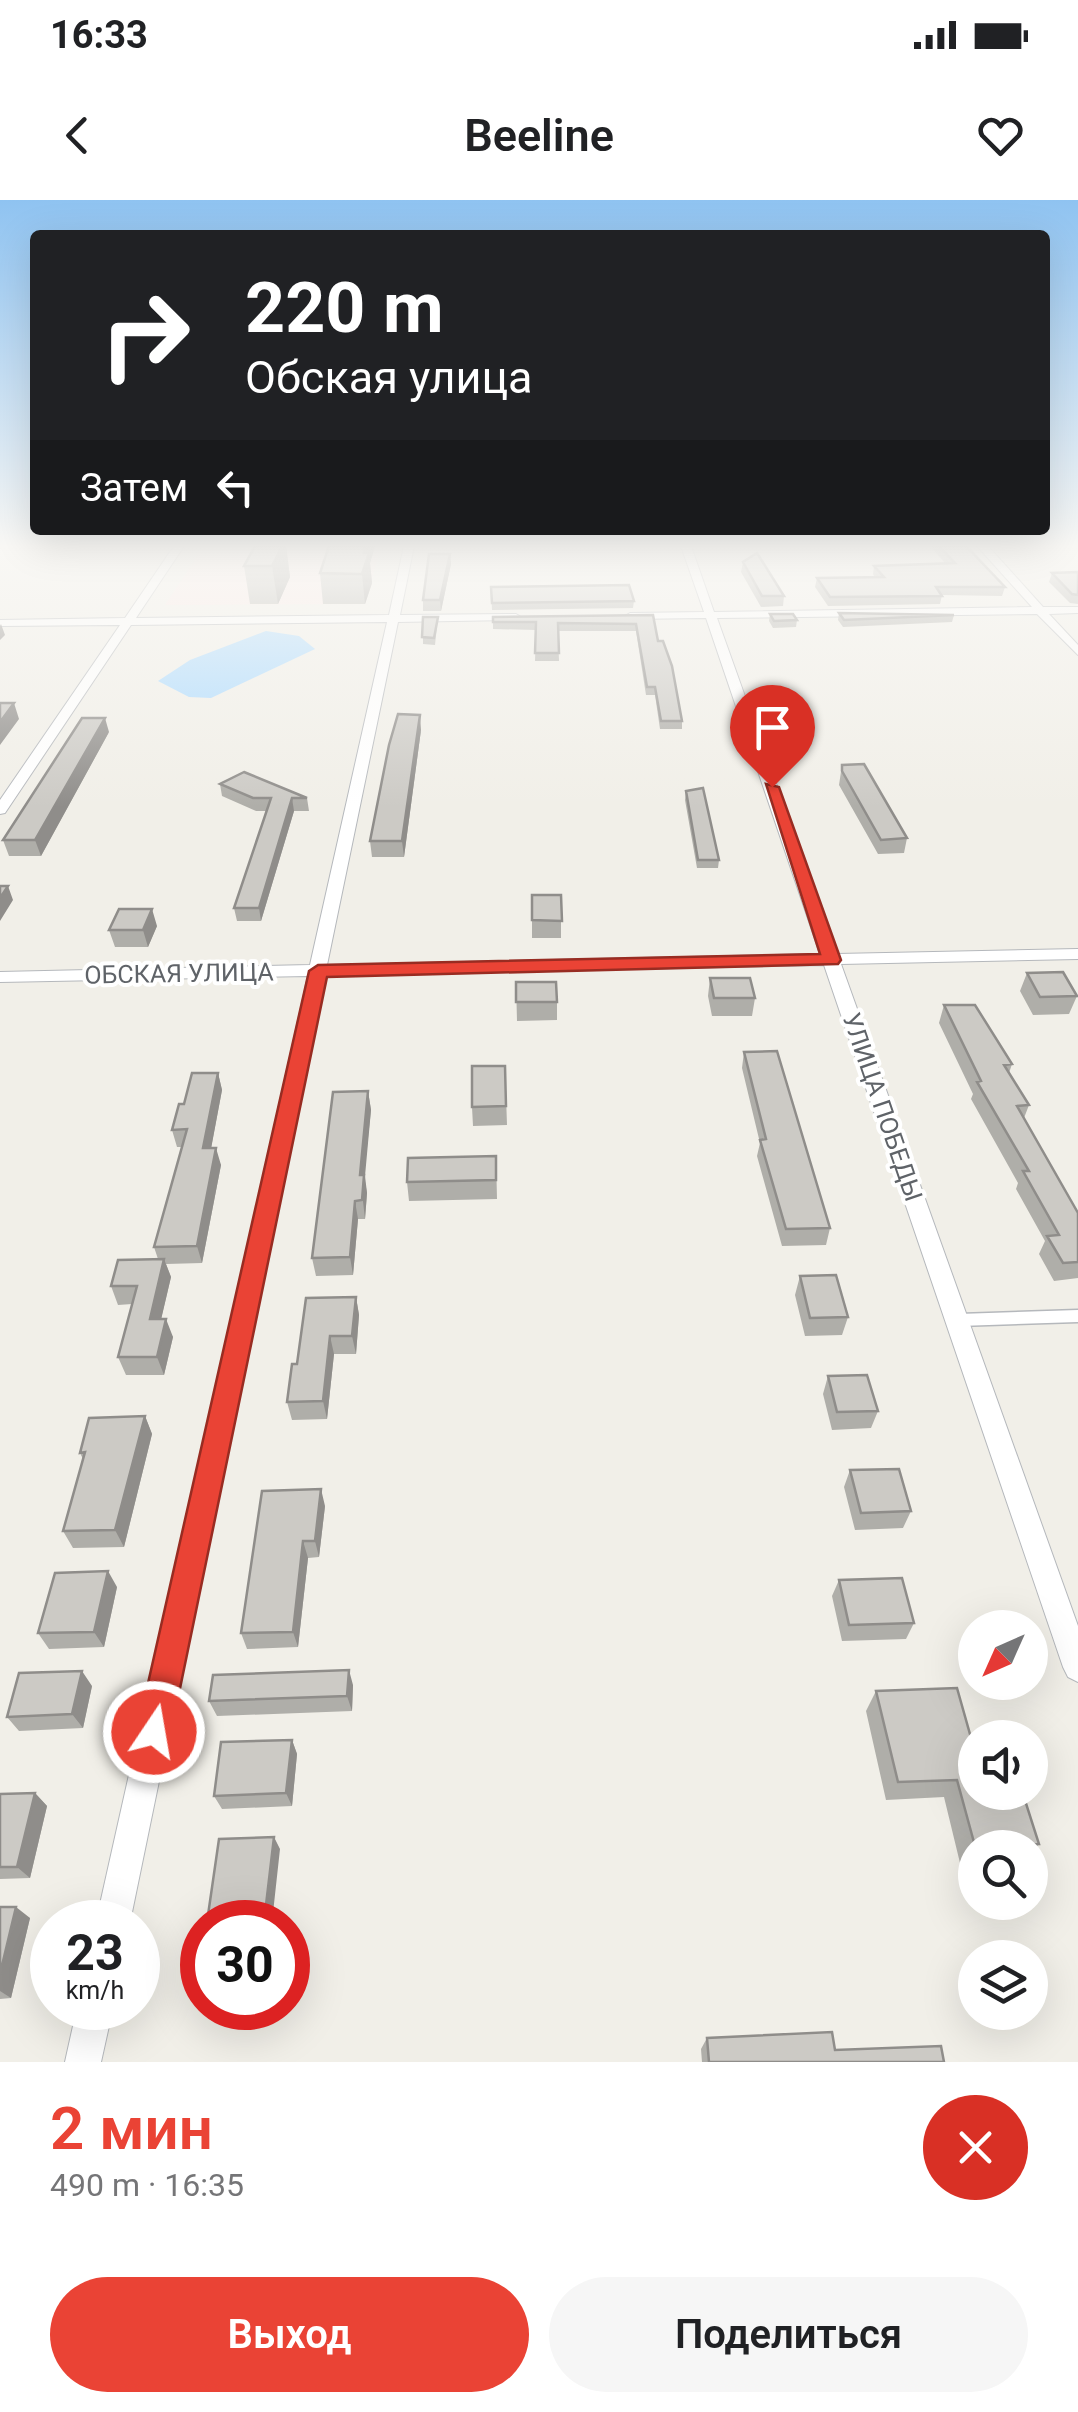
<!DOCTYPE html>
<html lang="ru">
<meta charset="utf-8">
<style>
:root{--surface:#fff;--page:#f6f6f6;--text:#202124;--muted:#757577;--accent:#ea4335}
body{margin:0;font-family:Roboto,sans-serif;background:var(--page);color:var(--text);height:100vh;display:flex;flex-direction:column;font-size:38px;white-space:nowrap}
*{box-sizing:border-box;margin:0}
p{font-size:32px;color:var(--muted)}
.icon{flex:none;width:55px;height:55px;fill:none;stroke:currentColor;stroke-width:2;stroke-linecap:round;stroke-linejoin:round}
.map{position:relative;height:1862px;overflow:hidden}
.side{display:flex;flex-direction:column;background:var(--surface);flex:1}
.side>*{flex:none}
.guide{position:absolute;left:30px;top:30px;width:1020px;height:305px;border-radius:10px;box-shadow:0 10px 40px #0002;background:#202124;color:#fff;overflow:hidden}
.needle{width:65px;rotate:225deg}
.fabs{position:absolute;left:958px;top:1410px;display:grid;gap:20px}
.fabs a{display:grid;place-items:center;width:90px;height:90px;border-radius:50%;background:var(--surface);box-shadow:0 10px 40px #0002;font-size:50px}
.speed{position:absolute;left:30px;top:1700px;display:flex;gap:20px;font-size:50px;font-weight:700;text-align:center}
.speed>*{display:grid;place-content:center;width:130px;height:130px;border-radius:50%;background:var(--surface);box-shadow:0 10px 40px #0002;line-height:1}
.speed small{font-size:25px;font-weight:400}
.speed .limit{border:15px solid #d22;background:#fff;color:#111}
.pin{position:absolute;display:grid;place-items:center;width:85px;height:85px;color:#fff;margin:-102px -42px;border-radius:50% 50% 50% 0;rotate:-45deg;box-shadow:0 0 10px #0007}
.pin .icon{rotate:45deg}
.me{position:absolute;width:110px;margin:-55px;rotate:12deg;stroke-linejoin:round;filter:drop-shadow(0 0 8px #0008)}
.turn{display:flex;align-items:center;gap:35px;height:210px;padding:0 50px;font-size:45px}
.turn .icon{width:130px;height:130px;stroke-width:2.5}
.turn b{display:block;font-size:70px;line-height:85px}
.then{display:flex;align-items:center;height:95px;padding:0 50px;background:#0003;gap:20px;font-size:38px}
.round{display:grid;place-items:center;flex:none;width:105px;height:105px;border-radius:52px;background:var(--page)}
.head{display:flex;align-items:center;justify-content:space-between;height:170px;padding:0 50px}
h1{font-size:60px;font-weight:600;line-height:75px;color:var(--accent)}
.primary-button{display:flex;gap:20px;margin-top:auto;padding:20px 50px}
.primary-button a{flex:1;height:115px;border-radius:60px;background:var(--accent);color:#fff;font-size:40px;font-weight:600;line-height:115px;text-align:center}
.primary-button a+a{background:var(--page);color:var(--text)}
.status{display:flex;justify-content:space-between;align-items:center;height:70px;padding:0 50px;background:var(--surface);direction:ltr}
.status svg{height:28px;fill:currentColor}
header{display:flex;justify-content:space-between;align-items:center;height:130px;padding:0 50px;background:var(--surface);font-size:45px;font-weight:600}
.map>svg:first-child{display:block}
.medical{fill:#fce8e6}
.water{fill:#aadaff}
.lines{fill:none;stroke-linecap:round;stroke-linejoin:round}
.lane-casing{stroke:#b5b8bc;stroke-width:15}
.street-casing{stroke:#b5b8bc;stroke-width:2}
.lane{stroke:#fff;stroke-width:12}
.street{fill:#fff;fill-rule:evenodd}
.wall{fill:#afaea9}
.shaded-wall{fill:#8f8d8a}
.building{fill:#cccac5;stroke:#8f8d8a;stroke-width:2.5}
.route{fill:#ea4335;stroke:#982c22;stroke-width:2.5}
.labels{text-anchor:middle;stroke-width:8;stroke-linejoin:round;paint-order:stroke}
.street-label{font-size:25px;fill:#5f6368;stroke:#fff}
</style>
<div class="status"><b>16:33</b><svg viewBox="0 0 49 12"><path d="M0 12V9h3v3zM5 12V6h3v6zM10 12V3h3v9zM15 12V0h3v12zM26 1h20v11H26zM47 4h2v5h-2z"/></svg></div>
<header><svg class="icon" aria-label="back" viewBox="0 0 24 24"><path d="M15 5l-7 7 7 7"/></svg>Beeline<svg class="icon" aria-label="heart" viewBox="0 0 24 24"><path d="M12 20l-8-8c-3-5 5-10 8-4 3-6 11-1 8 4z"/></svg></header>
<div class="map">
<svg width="1078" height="1862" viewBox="0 0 1078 1862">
<rect width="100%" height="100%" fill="#f1efe8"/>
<path class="medical" d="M 204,346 L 381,346 L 365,404 L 165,405 Z"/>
<path class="water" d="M 266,431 L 299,436 L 315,449 L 211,498 L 189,497 L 158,481 L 190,460 Z"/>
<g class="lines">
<defs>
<path id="lane" d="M 959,1120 L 1078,1116"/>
<path id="street" d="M 174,346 L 184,346 L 136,418 L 389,415 L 404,346 L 414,346 L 400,415 L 516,414 L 521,417 L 516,420 L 398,422 L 327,765 L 820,754 L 706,418 L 630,419 L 625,416 L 630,413 L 704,412 L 681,346 L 691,346 L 714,412 L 1032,407 L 977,346 L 988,346 L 1043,407 L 1078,407 L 1078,413 L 1049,414 L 1078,445 L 1078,455 L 1037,414 L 717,418 L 837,754 L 1078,749 L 1078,759 L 841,764 L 1078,1426 L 1078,1482 L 1068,1477 L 1063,1467 L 824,765 L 325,775 L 130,1722 L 96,1722 L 308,776 L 0,782 L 0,772 L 310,765 L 387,422 L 131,425 L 5,613 L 0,614 L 0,600 L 120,425 L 0,426 L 0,420 L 125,418 Z
M 77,1808 L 113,1808 L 101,1862 L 65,1862 Z"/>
</defs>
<use href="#lane" class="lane-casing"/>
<use href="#street" class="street-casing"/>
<use href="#lane" class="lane"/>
<use href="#street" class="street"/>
</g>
<path class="wall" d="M 255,346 L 286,346 L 290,377 L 278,404 L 250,404 L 244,366 Z
M 329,346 L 375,346 L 370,363 L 372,383 L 365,404 L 323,404 L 320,373 Z
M 930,346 L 966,346 L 1005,387 L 1002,396 L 942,395 L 940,404 L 828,406 L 815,387 L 817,378 L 875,378 L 873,374 L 874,366 L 946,364 Z
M 450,354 L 451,364 L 441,411 L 423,411 L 423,400 Z
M 743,362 L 784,396 L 783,406 L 761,407 L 741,372 Z
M 1078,372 L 1078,404 L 1070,403 L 1049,382 L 1052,373 Z
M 491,387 L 634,401 L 633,408 L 492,410 Z
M 839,413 L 954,415 L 952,422 L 843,427 L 838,420 Z
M 770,414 L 797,420 L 796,427 L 773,428 L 769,421 Z
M 653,415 L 658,441 L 682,521 L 682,529 L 660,529 L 655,495 L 646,495 L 636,431 L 558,431 L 559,461 L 535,461 L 536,430 L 493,429 L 493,417 Z
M 423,417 L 438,417 L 435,445 L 423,444 Z
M 421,530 L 404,657 L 372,657 L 370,641 Z
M 109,532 L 41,656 L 9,656 L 3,640 Z
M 842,565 L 907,638 L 904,653 L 878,654 L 839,585 Z
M 220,584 L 307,598 L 309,611 L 294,611 L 261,721 L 237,721 L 234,708 L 267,611 L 256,611 L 222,596 Z
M 686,591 L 719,660 L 718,668 L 697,668 L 685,600 Z
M 532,695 L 561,695 L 561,738 L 532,738 Z
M 157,726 L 148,747 L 115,747 L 109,730 Z
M 1027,773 L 1077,796 L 1069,814 L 1033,815 L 1020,791 Z
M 710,778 L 755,798 L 752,816 L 712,816 L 708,796 Z
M 516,782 L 557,802 L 557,820 L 517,821 Z
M 944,805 L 1012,864 L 1009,873 L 1029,905 L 1024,918 L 1078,1013 L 1078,1078 L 1054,1081 L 1039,1054 L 1045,1041 L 1016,989 L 1018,983 L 971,899 L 973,894 L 939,823 Z
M 744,852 L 830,1028 L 826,1045 L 782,1046 L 757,956 L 760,943 L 742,868 Z
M 505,866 L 507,925 L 473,926 L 472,907 Z
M 218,873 L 222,890 L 211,948 L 221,965 L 202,1063 L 166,1064 L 171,1077 L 161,1119 L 173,1137 L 164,1175 L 126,1175 L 118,1157 L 132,1104 L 118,1105 L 111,1086 L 158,1059 L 154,1047 L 182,947 L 177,947 L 172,930 L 184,904 Z
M 368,891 L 371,910 L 364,976 L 367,993 L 365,1019 L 358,1019 L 353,1075 L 316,1076 L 312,1058 Z
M 496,956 L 497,999 L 409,1001 L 407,982 Z
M 800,1076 L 848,1117 L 842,1135 L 805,1136 L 795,1095 Z
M 356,1097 L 359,1115 L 356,1154 L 334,1154 L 327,1219 L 292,1220 L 287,1202 L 297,1164 Z
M 828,1176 L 878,1211 L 871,1228 L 832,1230 L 823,1194 Z
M 145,1216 L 152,1234 L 124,1347 L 73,1348 L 63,1331 L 83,1259 L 80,1253 Z
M 850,1270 L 911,1311 L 903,1328 L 855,1330 L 844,1287 Z
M 325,1306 L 319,1357 L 308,1358 L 298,1447 L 247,1449 L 241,1433 Z
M 839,1380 L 914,1423 L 906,1439 L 842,1441 L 832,1396 Z
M 117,1387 L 104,1447 L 49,1449 L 38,1433 Z
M 353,1485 L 352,1511 L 217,1516 L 209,1501 Z
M 92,1486 L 83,1528 L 19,1531 L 7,1517 Z
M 876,1491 L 987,1595 L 1039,1644 L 1030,1653 L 1030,1648 L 975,1648 L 975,1662 L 960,1663 L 944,1597 L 886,1600 L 866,1511 Z
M 292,1540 L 297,1554 L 292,1606 L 222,1609 L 214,1596 Z
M 35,1593 L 47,1606 L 30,1678 L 0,1679 L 0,1594 Z
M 0,1707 L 30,1718 L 11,1798 L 0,1799 Z
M 707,1838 L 835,1850 L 944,1862 L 702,1862 L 701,1849 Z"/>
<path class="shaded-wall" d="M 282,346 L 286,346 L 290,377 L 278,404 L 272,366 Z
M 365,346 L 375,346 L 370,363 L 372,383 L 365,404 L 362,374 Z
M 450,354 L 451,364 L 441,411 L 440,400 Z
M 1,424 L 5,435 L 0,440 L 0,426 Z
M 14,503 L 19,519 L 0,545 L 0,522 Z
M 420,515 L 421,530 L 404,657 L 402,641 Z
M 105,518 L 109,532 L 41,656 L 35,640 Z
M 292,598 L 294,611 L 261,721 L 259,708 Z
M 8,686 L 13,700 L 0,721 L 0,698 Z
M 152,709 L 157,726 L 148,747 L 143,730 Z
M 218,873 L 222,890 L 208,965 L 203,948 Z
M 368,891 L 371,910 L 365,976 L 367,993 L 365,1019 L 360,975 Z
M 216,948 L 221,965 L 202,1063 L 197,1046 Z
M 355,1001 L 358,1019 L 353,1075 L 350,1057 Z
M 164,1059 L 171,1077 L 157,1137 L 150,1119 Z
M 356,1097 L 359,1115 L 356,1154 L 352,1136 Z
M 166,1119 L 173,1137 L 164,1175 L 157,1157 Z
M 330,1136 L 334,1154 L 327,1219 L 323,1201 Z
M 145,1216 L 152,1234 L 124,1347 L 115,1330 Z
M 321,1289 L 325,1306 L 319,1357 L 315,1341 Z
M 303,1341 L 308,1358 L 298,1447 L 293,1432 Z
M 108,1371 L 117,1387 L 104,1447 L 94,1432 Z
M 349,1470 L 353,1485 L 352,1511 L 347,1496 Z
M 82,1471 L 92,1486 L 83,1528 L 72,1514 Z
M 292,1540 L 297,1554 L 292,1606 L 286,1593 Z
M 35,1593 L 47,1606 L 30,1678 L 17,1667 Z
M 274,1637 L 280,1649 L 272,1722 L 264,1722 Z
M 16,1707 L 30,1718 L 11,1798 L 0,1791 L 0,1774 Z"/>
<path class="building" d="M 255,346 L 282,346 L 272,366 L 244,366 Z
M 329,346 L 365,346 L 364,353 L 369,353 L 362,374 L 320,373 Z
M 939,346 L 966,346 L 1005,387 L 936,387 L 942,396 L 830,397 L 817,378 L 884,377 L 874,366 L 955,363 Z
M 757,353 L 784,396 L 762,396 L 743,362 Z
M 429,354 L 450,354 L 440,400 L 423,400 Z
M 1078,372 L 1078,395 L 1072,394 L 1052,373 Z
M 629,385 L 634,401 L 492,403 L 491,387 Z
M 839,413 L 954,415 L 844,420 Z
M 770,414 L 793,414 L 797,420 L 774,421 Z
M 653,415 L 658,441 L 663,441 L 672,466 L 682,521 L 661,521 L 655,487 L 647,487 L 636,424 L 558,423 L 559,453 L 535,453 L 536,422 L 493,422 L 493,417 Z
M 423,417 L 438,417 L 434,438 L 422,437 Z
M 0,503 L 14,503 L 0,522 Z
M 398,514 L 420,515 L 402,641 L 370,641 L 389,545 Z
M 82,518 L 105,518 L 35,640 L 3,640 Z
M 864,564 L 907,638 L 881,640 L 842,571 L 842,565 Z
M 244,572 L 307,598 L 292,598 L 259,708 L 234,708 L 271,598 L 253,598 L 220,584 Z
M 703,588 L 719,660 L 698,660 L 686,591 Z
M 0,686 L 8,686 L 0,698 Z
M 532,695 L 561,695 L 562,721 L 532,720 Z
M 119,709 L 152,709 L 143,730 L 109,730 Z
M 1063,772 L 1077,796 L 1040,797 L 1027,773 Z
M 710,778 L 750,778 L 755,798 L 714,798 Z
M 516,782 L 556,782 L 557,802 L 516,802 Z
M 944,805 L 975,805 L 1012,864 L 1004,865 L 1029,905 L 1017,906 L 1078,1013 L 1078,1062 L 1063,1063 L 1047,1036 L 1059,1035 L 1023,971 L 1029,971 L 977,882 L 981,881 Z
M 777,851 L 830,1028 L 786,1029 L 760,940 L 766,939 L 744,852 Z
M 472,866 L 505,866 L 506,906 L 472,907 Z
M 192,873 L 218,873 L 203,948 L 216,948 L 197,1046 L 154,1047 L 187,929 L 172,930 L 179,904 L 184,904 Z
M 368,891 L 360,975 L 364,975 L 362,1000 L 355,1001 L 350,1057 L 312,1058 L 333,892 Z
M 496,956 L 496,980 L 407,982 L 408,958 Z
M 164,1059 L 150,1119 L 166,1119 L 157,1157 L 118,1157 L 137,1086 L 111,1086 L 118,1060 Z
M 836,1075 L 848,1117 L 810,1118 L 800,1076 Z
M 356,1097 L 352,1136 L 330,1136 L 323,1201 L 287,1202 L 292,1164 L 297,1164 L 306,1098 Z
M 867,1175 L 878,1211 L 837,1212 L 828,1176 Z
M 145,1216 L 115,1330 L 63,1331 L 85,1252 L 80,1253 L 89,1218 Z
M 899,1269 L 911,1311 L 861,1313 L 850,1270 Z
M 321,1289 L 315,1341 L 303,1341 L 293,1432 L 241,1433 L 262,1291 Z
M 108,1371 L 94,1432 L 38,1433 L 55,1373 Z
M 902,1378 L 914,1423 L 849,1425 L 839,1380 Z
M 349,1470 L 347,1496 L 209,1501 L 213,1475 Z
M 82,1471 L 72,1514 L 7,1517 L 19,1473 Z
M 957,1488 L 975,1552 L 975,1592 L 986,1592 L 987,1595 L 1023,1594 L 1039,1644 L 975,1646 L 957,1580 L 898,1582 L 876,1491 Z
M 292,1540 L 286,1593 L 214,1596 L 221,1542 Z
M 35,1593 L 17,1667 L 0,1667 L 0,1594 Z
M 274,1637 L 264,1722 L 207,1722 L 219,1639 Z
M 0,1707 L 16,1707 L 0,1774 Z
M 832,1832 L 835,1850 L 941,1846 L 944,1862 L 709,1862 L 707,1838 Z"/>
<linearGradient id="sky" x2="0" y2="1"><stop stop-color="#8fc3f1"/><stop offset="0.57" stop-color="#f9f8f5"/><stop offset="1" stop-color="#f9f8f5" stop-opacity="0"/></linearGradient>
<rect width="1078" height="607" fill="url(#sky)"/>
<path class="route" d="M 766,584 L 779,587 L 841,760 L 838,764 L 327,777 L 171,1532 L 166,1545 L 154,1550 L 142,1545 L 137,1532 L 309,771 L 318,765 L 820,754 Z"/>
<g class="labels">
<g class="street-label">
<text transform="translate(179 773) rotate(-1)" y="9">ОБСКАЯ УЛИЦА</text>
<text transform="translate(883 907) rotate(71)" y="9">УЛИЦА ПОБЕДЫ</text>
</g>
</g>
</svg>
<div class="fabs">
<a><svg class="needle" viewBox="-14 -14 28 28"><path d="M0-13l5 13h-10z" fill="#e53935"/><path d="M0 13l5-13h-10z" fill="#757577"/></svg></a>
<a><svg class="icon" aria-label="sound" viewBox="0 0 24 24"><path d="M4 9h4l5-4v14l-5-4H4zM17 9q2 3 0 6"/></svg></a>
<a><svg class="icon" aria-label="search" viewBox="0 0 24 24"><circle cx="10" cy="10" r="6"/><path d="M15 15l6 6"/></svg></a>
<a><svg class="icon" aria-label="layers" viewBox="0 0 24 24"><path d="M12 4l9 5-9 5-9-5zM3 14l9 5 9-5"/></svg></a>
</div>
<div class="speed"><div>23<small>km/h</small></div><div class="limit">30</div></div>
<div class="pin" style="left:772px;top:587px;background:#d93025"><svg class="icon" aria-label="arrive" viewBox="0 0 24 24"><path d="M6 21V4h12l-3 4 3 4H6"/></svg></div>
<svg class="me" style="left:154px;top:1532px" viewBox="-20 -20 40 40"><circle r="17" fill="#ea4335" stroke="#fff" stroke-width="3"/><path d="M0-11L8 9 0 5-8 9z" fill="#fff"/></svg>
<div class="guide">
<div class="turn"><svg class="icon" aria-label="right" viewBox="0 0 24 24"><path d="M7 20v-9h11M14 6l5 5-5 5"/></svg><div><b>220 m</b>Обская улица</div></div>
<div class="then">Затем<svg class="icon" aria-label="left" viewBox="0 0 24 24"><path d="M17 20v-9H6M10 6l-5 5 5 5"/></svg></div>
</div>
</div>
<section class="side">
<div class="head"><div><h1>2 мин</h1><p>490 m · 16:35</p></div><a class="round" style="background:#d93025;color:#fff"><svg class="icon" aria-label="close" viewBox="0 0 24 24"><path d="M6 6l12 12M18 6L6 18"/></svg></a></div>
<div class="primary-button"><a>Выход</a><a>Поделиться</a></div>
</section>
